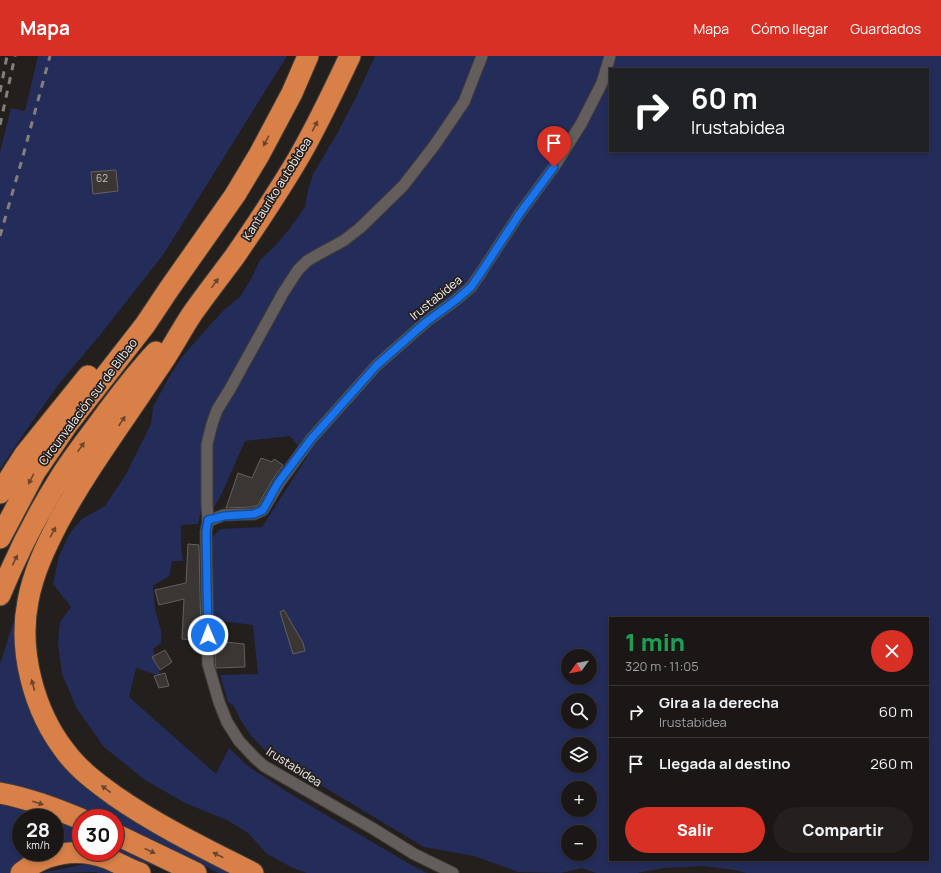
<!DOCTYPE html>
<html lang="es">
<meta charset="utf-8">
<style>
:root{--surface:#1a1716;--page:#23201f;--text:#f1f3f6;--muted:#9f9fa1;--line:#383635;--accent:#d93025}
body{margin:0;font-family:Manrope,sans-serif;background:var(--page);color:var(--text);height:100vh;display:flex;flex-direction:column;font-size:15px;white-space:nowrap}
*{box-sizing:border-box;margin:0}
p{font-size:13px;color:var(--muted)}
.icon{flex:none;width:22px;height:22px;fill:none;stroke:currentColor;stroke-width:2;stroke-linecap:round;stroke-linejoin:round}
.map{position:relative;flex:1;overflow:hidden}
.sheet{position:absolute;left:609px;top:561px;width:320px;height:244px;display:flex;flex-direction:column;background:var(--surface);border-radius:0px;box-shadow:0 2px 6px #0003,0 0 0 1px var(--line)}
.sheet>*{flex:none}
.top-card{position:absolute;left:609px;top:12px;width:320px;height:84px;border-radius:0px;box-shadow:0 2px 6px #0003,0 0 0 1px var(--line);background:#202124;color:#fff;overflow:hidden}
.needle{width:26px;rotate:237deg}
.buttons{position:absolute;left:561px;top:593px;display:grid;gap:8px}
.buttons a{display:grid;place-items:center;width:36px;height:36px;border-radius:50%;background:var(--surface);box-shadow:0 2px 6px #0003,0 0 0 1px var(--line);font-size:20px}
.speed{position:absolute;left:12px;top:753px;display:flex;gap:8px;font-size:20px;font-weight:700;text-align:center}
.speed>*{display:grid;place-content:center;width:52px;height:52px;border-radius:50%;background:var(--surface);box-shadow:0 2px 6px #0003,0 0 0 1px var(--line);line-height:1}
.speed small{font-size:10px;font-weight:400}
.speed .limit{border:6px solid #d22;background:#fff;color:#111}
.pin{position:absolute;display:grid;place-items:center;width:34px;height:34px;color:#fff;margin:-41px -17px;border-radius:50% 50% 50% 0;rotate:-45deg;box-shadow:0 0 4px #0007}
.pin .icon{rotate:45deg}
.me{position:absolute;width:44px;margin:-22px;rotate:359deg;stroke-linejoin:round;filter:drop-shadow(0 0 3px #0008)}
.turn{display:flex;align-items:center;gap:14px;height:84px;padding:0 16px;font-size:18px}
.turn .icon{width:52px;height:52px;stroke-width:2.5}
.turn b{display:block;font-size:28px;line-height:34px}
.round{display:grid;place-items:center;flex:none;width:42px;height:42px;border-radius:21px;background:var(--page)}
.head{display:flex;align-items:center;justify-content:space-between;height:68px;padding:0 16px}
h1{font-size:24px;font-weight:800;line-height:30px;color:#1e9e55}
.button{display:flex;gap:8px;margin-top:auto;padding:8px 16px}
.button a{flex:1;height:46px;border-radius:24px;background:var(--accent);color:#fff;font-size:16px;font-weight:800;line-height:46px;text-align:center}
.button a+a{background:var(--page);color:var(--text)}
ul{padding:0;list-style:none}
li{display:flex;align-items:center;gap:12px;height:52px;padding:0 16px;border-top:1px solid var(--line)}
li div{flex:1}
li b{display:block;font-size:15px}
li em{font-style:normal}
header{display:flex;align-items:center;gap:24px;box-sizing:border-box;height:56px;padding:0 20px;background:var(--accent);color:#fff}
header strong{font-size:19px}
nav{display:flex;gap:22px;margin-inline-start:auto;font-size:14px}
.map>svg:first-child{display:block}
.green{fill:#242c5a;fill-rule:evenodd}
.building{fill:#3a3633;stroke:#65605d}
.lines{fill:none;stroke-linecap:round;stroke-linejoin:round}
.street-casing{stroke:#403c3a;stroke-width:13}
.highway-casing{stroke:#403c3a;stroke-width:23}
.street{stroke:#635e5b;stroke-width:11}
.highway{stroke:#d88047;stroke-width:21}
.rail{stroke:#837f7d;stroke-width:3;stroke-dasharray:7 7;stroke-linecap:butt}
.oneway{fill:#6b462e}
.route-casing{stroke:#114b97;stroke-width:10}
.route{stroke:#1a73e8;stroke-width:7}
.labels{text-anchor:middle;stroke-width:3.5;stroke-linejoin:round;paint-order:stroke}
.number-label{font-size:10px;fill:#c6c3c1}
.street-label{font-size:12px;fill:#f5f2f0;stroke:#231f1d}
</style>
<header>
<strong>Mapa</strong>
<nav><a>Mapa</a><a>Cómo llegar</a><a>Guardados</a></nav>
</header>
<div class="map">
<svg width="941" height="817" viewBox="0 0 941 817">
<rect width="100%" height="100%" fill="#231f1d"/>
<path class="green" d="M 38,0 L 287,0 L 163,199 L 100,279 L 58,329 L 27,373 L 0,413 L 0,96 L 11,52 L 25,55 Z
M 375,0 L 941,0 L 941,817 L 746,817 L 735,814 L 703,810 L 664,812 L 637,817 L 596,817 L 582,812 L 561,817 L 518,816 L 474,800 L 424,791 L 269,698 L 252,681 L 242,666 L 233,649 L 228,646 L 220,619 L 258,618 L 253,569 L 213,564 L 212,482 L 220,473 L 262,471 L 307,401 L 290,380 L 245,385 L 221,439 L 213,453 L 201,455 L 198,468 L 181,469 L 181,489 L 183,505 L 172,505 L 169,520 L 153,530 L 155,553 L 161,575 L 161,587 L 153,593 L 160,618 L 154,618 L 136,612 L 129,641 L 216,718 L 229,692 L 249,711 L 292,739 L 413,810 L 427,817 L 307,817 L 293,812 L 267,798 L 248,777 L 227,764 L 185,747 L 145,724 L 104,691 L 77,653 L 62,618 L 58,587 L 60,566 L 71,551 L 53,528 L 59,500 L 70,477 L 82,463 L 105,450 L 126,418 L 151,368 L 153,351 L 168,323 L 181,302 L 209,270 L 224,254 L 240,241 L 251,223 L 260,204 L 276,189 L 290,172 L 305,151 L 308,134 L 313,118 L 338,76 L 356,41 ZM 610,13 L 928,13 L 928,95 L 610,95 ZM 610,562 L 928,562 L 928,804 L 610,804 ZM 568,600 L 590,600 L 590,622 L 568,622 ZM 568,644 L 590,644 L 590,666 L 568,666 ZM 568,688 L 590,688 L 590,710 L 568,710 ZM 568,732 L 590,732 L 590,754 L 568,754 ZM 568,776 L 590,776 L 590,798 L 568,798 Z
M 20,545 L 47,684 L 235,817 L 219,817 L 115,767 L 115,762 L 102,762 L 41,737 L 0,729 L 0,608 Z
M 0,746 L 54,762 L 21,762 L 21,796 L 41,796 L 11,817 L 0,817 Z
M 55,762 L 81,774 L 81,790 L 55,793 Z
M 115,790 L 165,813 L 110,796 L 115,796 Z
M 92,807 L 121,817 L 98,817 L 96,816 L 41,817 Z"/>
<path class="building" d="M 116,114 L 118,135 L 93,138 L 91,116 Z
M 261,402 L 272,406 L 274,403 L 283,409 L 273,423 L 258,449 L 252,451 L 226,452 L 238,417 L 252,422 Z
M 188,488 L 199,489 L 201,584 L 182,583 L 184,543 L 159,549 L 155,534 L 186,527 Z
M 284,554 L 303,587 L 305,595 L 293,598 L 280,556 Z
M 216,585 L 244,588 L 245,611 L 216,612 L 215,607 Z
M 165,594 L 172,606 L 160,614 L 152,601 Z
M 165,617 L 169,630 L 159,632 L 154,620 Z"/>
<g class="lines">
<defs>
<path id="street" d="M 208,465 L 224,459 L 254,458 L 263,454 L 279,427 L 311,383 L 377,309 L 426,266 L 456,244 L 471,231 L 480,218 L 520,157 L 554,111 L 581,68 L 602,27 L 610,0
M 453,817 L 414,798 L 372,772 L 264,710 L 255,702 L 239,685 L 227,666 L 219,646 L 208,608 L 208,579 L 206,476 L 208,465 L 207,448 L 207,388 L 212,368 L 217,354 L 230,333 L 283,237 L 298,214 L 307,205 L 319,198 L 343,185 L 360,172 L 403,130 L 434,90 L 464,46 L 482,0"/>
<path id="highway" d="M 0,437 L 25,398 L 88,320
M 0,482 L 35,416 L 67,369 L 145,269 L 169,233 L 235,139 L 259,99 L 292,37 L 308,0
M 0,539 C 17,498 37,458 61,420 C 75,398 92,377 107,356 C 123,335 138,315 156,296
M 0,737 C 28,742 54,752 81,763
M 115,778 L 196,817
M 21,817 C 44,797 77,791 106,802 C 117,806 128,813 140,817
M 253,817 C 206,793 158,770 115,740 C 97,727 78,713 65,695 C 34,655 18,595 28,545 C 33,517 46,490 59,465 C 88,412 124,364 157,314 C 170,296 180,276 192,258 C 206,238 221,219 235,200 C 257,168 279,135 299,101 C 318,68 334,34 350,0"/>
</defs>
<use href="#street" class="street-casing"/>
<use href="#highway" class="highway-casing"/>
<use href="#street" class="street"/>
<use href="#highway" class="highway"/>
<path class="rail" d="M 0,36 L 7,0
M 0,69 L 15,0
M 0,180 L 23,100 L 50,0"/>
</g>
<defs><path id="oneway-solid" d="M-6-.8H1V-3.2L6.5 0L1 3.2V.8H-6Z"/></defs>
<g class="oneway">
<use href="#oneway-solid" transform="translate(315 70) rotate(-62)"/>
<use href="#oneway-solid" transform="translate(266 85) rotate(118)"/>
<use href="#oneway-solid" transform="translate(215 227) rotate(-54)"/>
<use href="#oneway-solid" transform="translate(122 365) rotate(-56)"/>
<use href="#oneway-solid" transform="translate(81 391) rotate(-55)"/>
<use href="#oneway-solid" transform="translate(31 423) rotate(118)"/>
<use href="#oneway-solid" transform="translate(53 476) rotate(-62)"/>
<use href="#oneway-solid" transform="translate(15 504) rotate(-64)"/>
<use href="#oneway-solid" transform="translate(33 629) rotate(-105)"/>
<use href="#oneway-solid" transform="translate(106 733) rotate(-143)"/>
<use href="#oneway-solid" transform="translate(38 747) rotate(18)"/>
<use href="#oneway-solid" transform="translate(150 795) rotate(26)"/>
<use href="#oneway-solid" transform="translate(218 799) rotate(-153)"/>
</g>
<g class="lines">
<defs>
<path id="route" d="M 208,579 L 206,476 L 208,464 L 224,460 L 254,458 L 263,454 L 278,427 L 311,383 L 377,309 L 426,266 L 456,244 L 471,231 L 480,218 L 520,157 L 554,111"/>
</defs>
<use href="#route" class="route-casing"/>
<use href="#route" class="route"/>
</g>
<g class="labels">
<g class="number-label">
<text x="102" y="126">62</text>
</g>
<g class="street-label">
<text transform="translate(277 133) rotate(-58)" y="4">Kantauriko autobidea</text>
<text transform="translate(436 242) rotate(-39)" y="4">Irustabidea</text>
<text transform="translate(88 346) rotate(-53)" y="4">Circunvalación sur de Bilbao</text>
<text transform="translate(294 711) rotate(32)" y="4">Irustabidea</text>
</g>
</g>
</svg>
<div class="buttons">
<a><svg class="needle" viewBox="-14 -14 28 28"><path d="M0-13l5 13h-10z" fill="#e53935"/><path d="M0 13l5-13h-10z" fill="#9f9fa1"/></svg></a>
<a><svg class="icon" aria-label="search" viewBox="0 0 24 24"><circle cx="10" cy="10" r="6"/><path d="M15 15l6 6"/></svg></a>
<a><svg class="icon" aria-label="layers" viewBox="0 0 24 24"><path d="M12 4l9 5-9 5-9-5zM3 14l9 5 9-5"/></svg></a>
<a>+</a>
<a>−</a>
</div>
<div class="speed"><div>28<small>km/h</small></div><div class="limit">30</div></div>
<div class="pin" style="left:554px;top:111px;background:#d93025"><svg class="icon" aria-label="arrive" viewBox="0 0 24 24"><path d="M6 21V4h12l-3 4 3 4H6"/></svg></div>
<svg class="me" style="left:208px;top:579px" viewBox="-20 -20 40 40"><circle r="17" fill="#1a73e8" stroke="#fff" stroke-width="3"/><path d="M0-11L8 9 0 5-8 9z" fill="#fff"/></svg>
<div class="top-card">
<div class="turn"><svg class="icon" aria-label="right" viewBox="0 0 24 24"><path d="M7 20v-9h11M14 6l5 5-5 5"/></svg><div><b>60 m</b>Irustabidea</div></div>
</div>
<section class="sheet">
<div class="head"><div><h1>1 min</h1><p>320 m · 11:05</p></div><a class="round" style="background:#d93025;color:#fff"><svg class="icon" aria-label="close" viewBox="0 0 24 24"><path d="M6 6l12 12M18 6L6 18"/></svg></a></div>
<ul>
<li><svg class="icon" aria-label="right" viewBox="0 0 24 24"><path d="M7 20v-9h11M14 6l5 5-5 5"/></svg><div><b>Gira a la derecha</b><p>Irustabidea</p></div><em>60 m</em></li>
<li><svg class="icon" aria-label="arrive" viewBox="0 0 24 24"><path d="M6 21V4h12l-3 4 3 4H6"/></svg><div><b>Llegada al destino</b></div><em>260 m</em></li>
</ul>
<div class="button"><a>Salir</a><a>Compartir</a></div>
</section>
</div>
